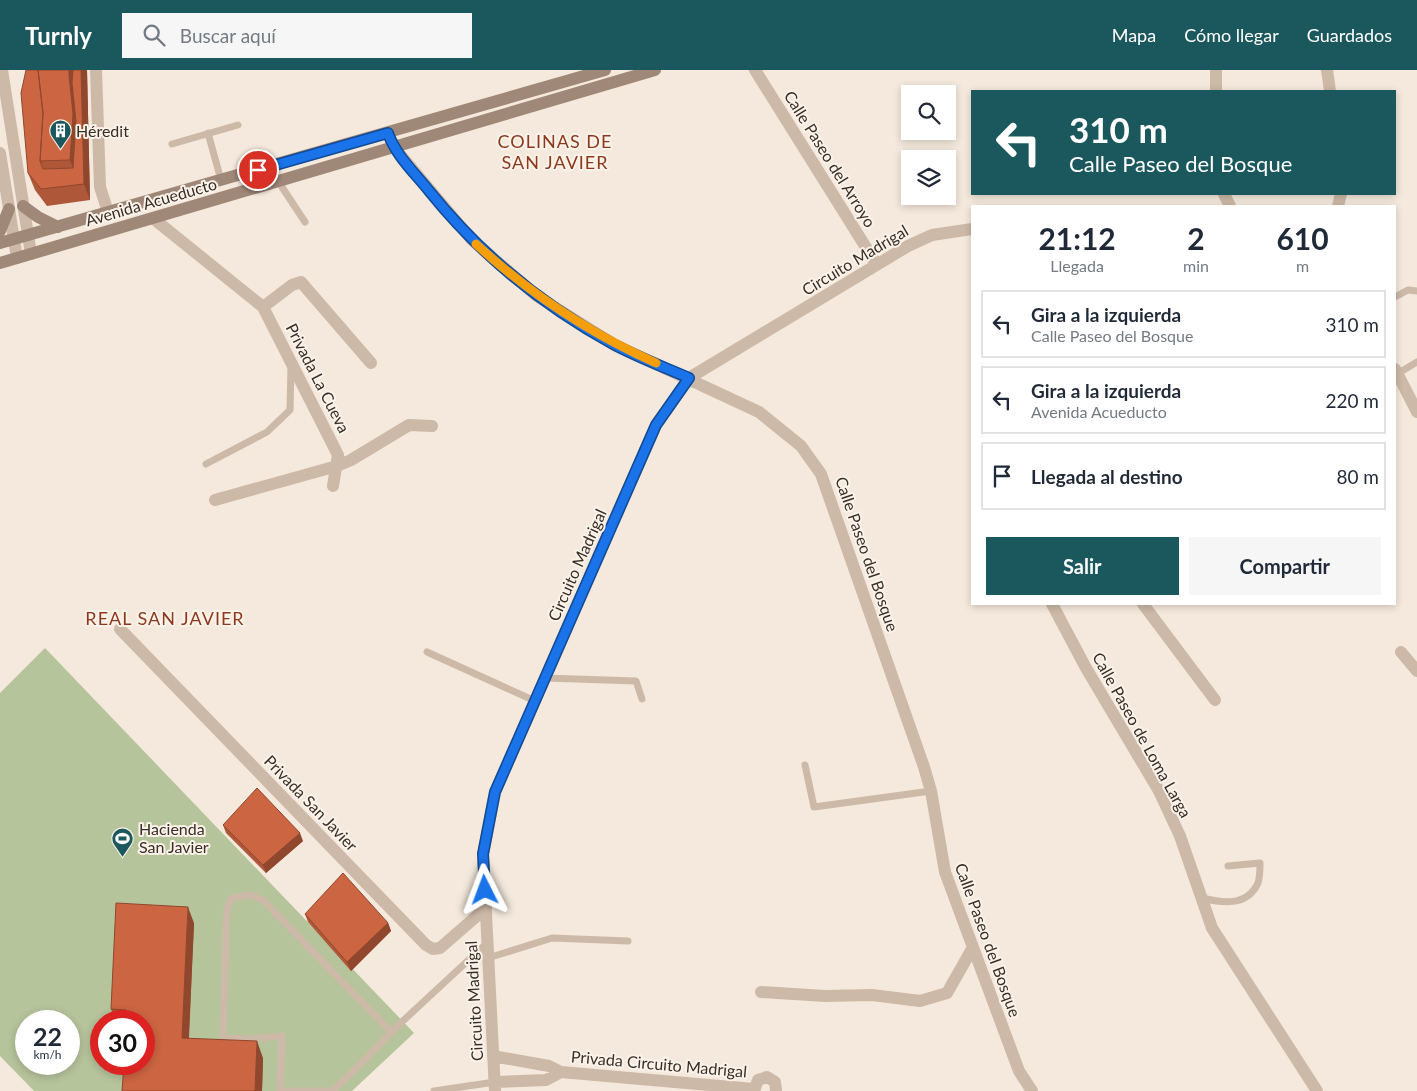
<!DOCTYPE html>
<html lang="es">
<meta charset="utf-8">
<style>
:root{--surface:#fff;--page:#f6f6f7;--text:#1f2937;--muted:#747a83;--line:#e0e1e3;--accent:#1b585d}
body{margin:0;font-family:Lato,sans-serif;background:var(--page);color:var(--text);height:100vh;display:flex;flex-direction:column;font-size:19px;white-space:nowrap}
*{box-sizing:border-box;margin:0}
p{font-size:16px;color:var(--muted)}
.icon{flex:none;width:28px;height:28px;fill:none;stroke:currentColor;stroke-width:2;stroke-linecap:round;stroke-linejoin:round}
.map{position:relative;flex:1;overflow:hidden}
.details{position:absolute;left:971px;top:135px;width:425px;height:400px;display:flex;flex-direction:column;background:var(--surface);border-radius:0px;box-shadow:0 2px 8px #0003}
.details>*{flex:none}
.guide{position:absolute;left:971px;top:20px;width:425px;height:105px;border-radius:0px;box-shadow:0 2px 8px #0003;background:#1b585d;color:#fff;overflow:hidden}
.controls{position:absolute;left:901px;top:15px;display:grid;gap:10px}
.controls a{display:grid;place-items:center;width:55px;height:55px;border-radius:0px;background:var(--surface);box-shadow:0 2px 8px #0003;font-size:25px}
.speed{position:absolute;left:15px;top:940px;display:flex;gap:10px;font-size:25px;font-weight:700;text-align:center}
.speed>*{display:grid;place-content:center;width:65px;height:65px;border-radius:50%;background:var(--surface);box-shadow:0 2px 8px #0003;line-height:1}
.speed small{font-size:12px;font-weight:400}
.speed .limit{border:8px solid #d22;background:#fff;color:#111}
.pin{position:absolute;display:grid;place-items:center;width:42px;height:42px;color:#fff;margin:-21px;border:2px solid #fff;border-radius:50%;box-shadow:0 1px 5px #0007}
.me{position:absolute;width:55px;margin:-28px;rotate:357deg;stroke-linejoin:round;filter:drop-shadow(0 0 4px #0008)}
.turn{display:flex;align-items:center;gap:18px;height:105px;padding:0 15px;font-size:22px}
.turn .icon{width:65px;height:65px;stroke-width:2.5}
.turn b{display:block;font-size:35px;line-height:42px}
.eta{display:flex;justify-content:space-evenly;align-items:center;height:85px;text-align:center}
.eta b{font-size:30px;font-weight:700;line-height:35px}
.action{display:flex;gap:10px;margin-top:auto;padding:10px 15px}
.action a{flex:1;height:58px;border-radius:0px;background:var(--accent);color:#fff;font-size:20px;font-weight:700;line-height:58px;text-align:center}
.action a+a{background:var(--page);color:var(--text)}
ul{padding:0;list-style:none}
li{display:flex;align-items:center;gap:15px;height:68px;margin:0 10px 8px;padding:0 5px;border:2px solid var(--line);border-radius:0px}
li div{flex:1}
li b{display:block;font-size:19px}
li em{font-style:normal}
header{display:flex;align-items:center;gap:30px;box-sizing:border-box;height:70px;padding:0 25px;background:var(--accent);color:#fff}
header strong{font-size:24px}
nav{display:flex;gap:28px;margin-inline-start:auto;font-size:18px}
.search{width:350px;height:45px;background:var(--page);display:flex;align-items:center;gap:12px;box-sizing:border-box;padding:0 18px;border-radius:0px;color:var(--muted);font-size:19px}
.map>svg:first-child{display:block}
.green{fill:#b6c49b;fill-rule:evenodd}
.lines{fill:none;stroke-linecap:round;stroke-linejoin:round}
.service{stroke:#cdb9a7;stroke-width:7}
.minor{stroke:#cdb9a7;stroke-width:12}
.secondary{stroke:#a08879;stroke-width:12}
.wall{fill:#af5739}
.shaded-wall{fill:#8f472e}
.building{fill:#cc6542;stroke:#8f472e}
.route-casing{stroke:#114b97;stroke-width:12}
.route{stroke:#1a73e8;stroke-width:9}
.slow{stroke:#f59e0b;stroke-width:9}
.labels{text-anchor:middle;stroke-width:4;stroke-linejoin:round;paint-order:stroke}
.poi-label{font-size:16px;fill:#392e28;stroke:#fbf3e9;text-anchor:start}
.street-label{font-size:16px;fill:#392e28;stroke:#fbf3e9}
.neighbourhood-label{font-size:18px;letter-spacing:1px;fill:#8c391d;stroke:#fbf3e9}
</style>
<header>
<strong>Turnly</strong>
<div class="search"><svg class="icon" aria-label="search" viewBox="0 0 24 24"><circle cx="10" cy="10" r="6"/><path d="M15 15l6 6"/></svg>Buscar aquí</div>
<nav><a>Mapa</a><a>Cómo llegar</a><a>Guardados</a></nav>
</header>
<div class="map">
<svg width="1417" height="1021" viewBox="0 0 1417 1021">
<rect width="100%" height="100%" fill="#f4e9dc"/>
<path class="green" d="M 45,578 L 414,963 L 352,1021 L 34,1021 L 0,986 L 0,623 ZM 26,951 L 69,951 L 69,994 L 26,994 ZM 101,951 L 144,951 L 144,994 L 101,994 Z"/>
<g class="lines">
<path class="service" d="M 208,63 L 221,110
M 172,74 L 238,55
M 278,111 L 305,152
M 1395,227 L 1408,220 L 1417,221
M 1397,304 L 1417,292
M 206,394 L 267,362 L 290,340 L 291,296
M 427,582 L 535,631
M 545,608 L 636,611 L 642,629
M 805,695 L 814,737 L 931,721
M 1202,828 C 1222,833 1247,837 1258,813 C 1260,807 1260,799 1260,793 L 1228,796
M 488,888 L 552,868 L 628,871
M 391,962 L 263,830 L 250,825 L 232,828 L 227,838 L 223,968 L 248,969 L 282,966 L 280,1021 L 332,1021 L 362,993 L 391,962 L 488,872
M 434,1021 L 495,1012"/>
<path class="minor" d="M 2,0 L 31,184
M 96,0 L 100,117 L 108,142
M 755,0 L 877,195
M 1216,0 L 1216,21
M 1327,0 L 1330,21
M 388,63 L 393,76 L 472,170 L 537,226 L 615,275 L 759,342 L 801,376 L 821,404 L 924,697 L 931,721 L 945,802 L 1019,1001 L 1032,1021
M 0,83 L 17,188
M 1224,124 L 1230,136
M 1338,136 L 1341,124
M 154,149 L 263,237 L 338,385 L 333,416
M 263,237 L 292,215 L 301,212 L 371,293
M 1395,299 L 1417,342
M 215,430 L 337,396 L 351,390 L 409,355 L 432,356
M 1052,534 L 1086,598 L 1159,721 L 1180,766 L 1212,858 L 1317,1021
M 1143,534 L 1215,630
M 120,559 L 426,875 L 433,879 L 440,878 L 486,838
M 1401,582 L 1417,601
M 761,922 L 825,926 L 872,925 L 920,931 L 947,923 L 972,879
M 493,986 L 549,996 L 561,1002 L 754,1019
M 495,1012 L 546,1010 L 561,1002
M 495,1021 L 483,784 L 495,722 L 656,355 L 689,308 L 908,176 L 932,165 L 972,159
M 754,1021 L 758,1010 L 767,1007 L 775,1012 L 776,1021"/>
<path class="secondary" d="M 23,136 L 38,147 L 58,157
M 0,161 L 9,139
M 0,173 L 605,0
M 0,193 L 655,0"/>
</g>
<path class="wall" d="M 26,0 L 87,0 L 90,130 L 47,136 L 35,120 L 28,103 Z
M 223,755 L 303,771 L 266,803 L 226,763 Z
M 305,844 L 388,853 L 391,861 L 351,901 L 308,852 Z
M 194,853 L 189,968 L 263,988 L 262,1021 L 144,951 L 115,951 L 111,939 Z"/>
<path class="shaded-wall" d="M 69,0 L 80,0 L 82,68 L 79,115 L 70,90 Z
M 81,0 L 87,0 L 90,130 L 84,114 Z
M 300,763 L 303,771 L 266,803 L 263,795 Z
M 188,837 L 194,853 L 188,984 L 182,968 Z
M 388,853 L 391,861 L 351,901 L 347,892 Z
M 257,971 L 263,988 L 262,1021 L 255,1021 Z"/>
<path class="building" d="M 26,0 L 38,0 L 43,43 L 40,91 L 43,99 L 73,98 L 76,51 L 72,13 L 73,0 L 81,0 L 84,114 L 41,119 L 28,103 L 21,23 Z
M 38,0 L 69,0 L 69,5 L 73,44 L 70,90 L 40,91 L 43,43 Z
M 257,718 L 300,763 L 263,795 L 223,755 Z
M 343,803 L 388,853 L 347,892 L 305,844 Z
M 116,833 L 188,837 L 182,968 L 257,971 L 255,1021 L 122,1021 L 124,994 L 144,994 L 144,951 L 126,951 L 126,940 L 111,939 Z"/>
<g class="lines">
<defs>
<path id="route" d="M 258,100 L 388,63 C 396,86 415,103 430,122 C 481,185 542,235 613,274 C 637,287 664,297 689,308 L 656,355 L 495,722 L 483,784 L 485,820"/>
</defs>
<use href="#route" class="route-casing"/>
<use href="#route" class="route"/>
<path class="slow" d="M 476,174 C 530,224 589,263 656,293"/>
</g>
<defs>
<symbol id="building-pin" viewBox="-11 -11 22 30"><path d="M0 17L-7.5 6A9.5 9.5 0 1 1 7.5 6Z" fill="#1b585d" stroke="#fbf3e9"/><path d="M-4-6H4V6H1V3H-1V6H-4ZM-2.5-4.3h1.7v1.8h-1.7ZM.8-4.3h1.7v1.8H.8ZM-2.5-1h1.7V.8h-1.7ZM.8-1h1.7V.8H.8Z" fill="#fff"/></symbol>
<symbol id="stadium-pin" viewBox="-11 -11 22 30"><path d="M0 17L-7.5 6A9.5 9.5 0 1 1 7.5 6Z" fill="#1b585d" stroke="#fbf3e9"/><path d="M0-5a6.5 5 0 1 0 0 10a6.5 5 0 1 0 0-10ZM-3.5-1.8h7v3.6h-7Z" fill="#fff"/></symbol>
</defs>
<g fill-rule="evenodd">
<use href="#building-pin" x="48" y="48" width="25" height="34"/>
<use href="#stadium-pin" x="110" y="756" width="25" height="34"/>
</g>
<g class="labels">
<g class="poi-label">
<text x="76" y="67">Héredit</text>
<text x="139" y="765">Hacienda<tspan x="139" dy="18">San Javier</tspan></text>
</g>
<g class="street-label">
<text transform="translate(830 89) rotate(58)" y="6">Calle Paseo del Arroyo</text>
<text transform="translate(151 132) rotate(-16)" y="6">Avenida Acueducto</text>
<text transform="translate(855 190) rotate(-31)" y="6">Circuito Madrigal</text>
<text transform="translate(318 308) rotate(63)" y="6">Privada La Cueva</text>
<text transform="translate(867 484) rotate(71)" y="6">Calle Paseo del Bosque</text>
<text transform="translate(577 495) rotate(-66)" y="6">Circuito Madrigal</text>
<text transform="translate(1142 665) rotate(61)" y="6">Calle Paseo de Loma Larga</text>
<text transform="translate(311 733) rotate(46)" y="6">Privada San Javier</text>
<text transform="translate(988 870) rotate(70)" y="6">Calle Paseo del Bosque</text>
<text transform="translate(474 931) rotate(-93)" y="6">Circuito Madrigal</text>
<text transform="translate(659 994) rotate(5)" y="6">Privada Circuito Madrigal</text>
</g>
<g class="neighbourhood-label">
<text x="555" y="78">COLINAS DE<tspan x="555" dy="21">SAN JAVIER</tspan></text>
<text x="165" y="555">REAL SAN JAVIER</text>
</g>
</g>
</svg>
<div class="controls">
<a><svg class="icon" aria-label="search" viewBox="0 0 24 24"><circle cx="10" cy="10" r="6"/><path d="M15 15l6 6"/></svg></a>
<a><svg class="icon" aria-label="layers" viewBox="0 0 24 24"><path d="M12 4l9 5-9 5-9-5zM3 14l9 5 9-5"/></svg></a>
</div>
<div class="speed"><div>22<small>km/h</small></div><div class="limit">30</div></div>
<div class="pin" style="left:258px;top:100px;background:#d93025"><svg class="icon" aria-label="arrive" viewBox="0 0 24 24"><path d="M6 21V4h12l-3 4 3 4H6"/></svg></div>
<svg class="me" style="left:485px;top:820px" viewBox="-20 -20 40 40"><path d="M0-17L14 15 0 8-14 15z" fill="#1a73e8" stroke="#fff" stroke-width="4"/></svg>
<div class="guide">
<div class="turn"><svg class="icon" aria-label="left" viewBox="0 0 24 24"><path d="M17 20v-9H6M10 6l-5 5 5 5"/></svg><div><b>310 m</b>Calle Paseo del Bosque</div></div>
</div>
<section class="details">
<div class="eta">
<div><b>21:12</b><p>Llegada</p></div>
<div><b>2</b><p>min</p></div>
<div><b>610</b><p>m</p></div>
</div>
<ul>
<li><svg class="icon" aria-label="left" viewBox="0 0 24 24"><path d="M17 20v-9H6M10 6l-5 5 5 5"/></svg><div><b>Gira a la izquierda</b><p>Calle Paseo del Bosque</p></div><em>310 m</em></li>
<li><svg class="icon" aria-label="left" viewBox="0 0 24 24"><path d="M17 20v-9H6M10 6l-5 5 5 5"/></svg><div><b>Gira a la izquierda</b><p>Avenida Acueducto</p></div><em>220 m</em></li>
<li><svg class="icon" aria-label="arrive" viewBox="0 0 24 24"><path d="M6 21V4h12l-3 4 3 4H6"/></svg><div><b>Llegada al destino</b></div><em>80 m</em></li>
</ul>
<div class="action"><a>Salir</a><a>Compartir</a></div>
</section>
</div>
